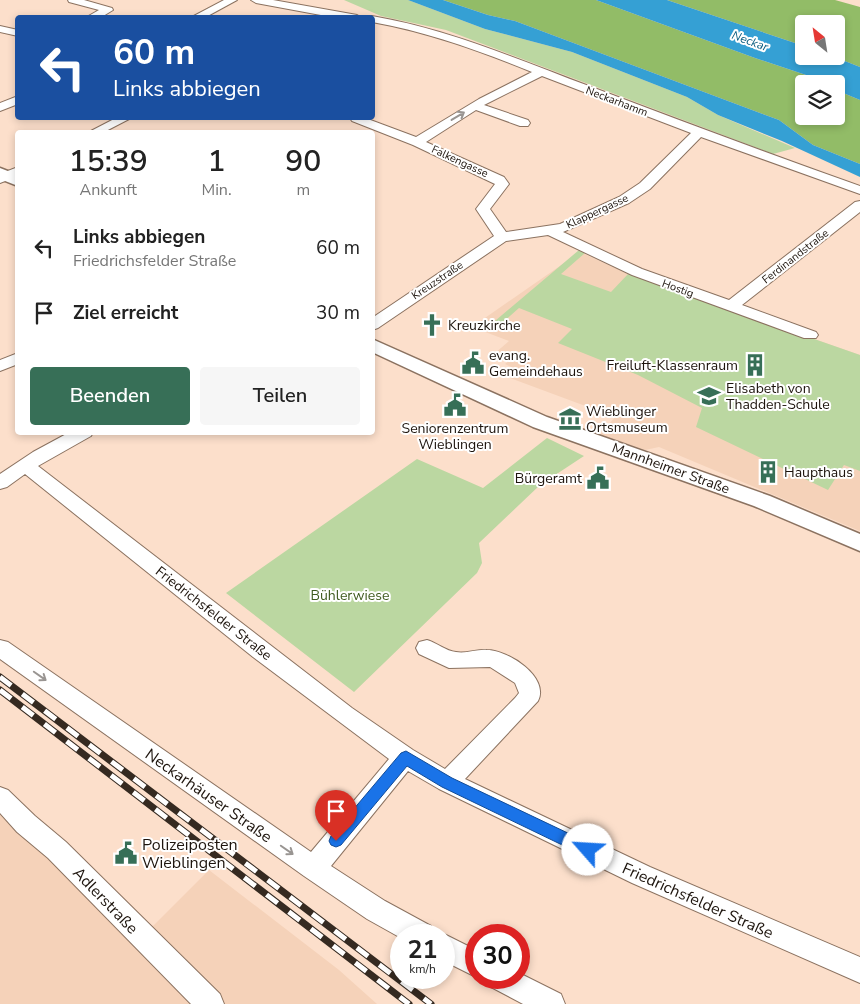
<!DOCTYPE html>
<html lang="de">
<meta charset="utf-8">
<style>
:root{--surface:#fff;--page:#f6f6f6;--text:#222;--muted:#767676;--accent:#376f57}
body{margin:0;font-family:"Nunito Sans",sans-serif;background:var(--page);color:var(--text);height:100vh;display:flex;flex-direction:column;font-size:19px;white-space:nowrap}
*{box-sizing:border-box;margin:0}
p{font-size:16px;color:var(--muted)}
.icon{flex:none;width:28px;height:28px;fill:none;stroke:currentColor;stroke-width:2;stroke-linecap:round;stroke-linejoin:round}
.map{position:relative;flex:1;overflow:hidden}
.panel{position:absolute;left:15px;top:130px;width:360px;height:305px;display:flex;flex-direction:column;background:var(--surface);border-radius:5px;box-shadow:0 2px 8px #0003}
.panel>*{flex:none}
.guide{position:absolute;left:15px;top:15px;width:360px;height:105px;border-radius:5px;box-shadow:0 2px 8px #0003;background:#1a4fa0;color:#fff;overflow:hidden}
.needle{width:32px;rotate:330deg}
.fabs{position:absolute;left:795px;top:15px;display:grid;gap:10px}
.fabs a{display:grid;place-items:center;width:50px;height:50px;border-radius:5px;background:var(--surface);box-shadow:0 2px 8px #0003;font-size:25px}
.speed{position:absolute;left:390px;top:924px;display:flex;gap:10px;font-size:25px;font-weight:700;text-align:center}
.speed>*{display:grid;place-content:center;width:65px;height:65px;border-radius:50%;background:var(--surface);box-shadow:0 2px 8px #0003;line-height:1}
.speed small{font-size:12px;font-weight:400}
.speed .limit{border:8px solid #d22;background:#fff;color:#111}
.pin{position:absolute;display:grid;place-items:center;width:42px;height:42px;color:#fff;margin:-51px -21px;border-radius:50% 50% 50% 0;rotate:-45deg;box-shadow:0 0 5px #0007}
.pin .icon{rotate:45deg}
.me{position:absolute;width:55px;margin:-28px;rotate:296deg;stroke-linejoin:round;filter:drop-shadow(0 0 4px #0008)}
.turn{display:flex;align-items:center;gap:18px;height:105px;padding:0 15px;font-size:22px}
.turn .icon{width:65px;height:65px;stroke-width:2.5}
.turn b{display:block;font-size:35px;line-height:42px}
.eta{display:flex;justify-content:space-evenly;align-items:center;height:85px;text-align:center}
.eta b{font-size:30px;font-weight:600;line-height:35px}
.primary-button{display:flex;gap:10px;margin-top:auto;padding:10px 15px}
.primary-button a{flex:1;height:58px;border-radius:5px;background:var(--accent);color:#fff;font-size:20px;font-weight:600;line-height:58px;text-align:center}
.primary-button a+a{background:var(--page);color:var(--text)}
ul{padding:0;list-style:none}
li{display:flex;align-items:center;gap:15px;height:65px;padding:0 15px}
li div{flex:1}
li b{display:block;font-size:19px}
li em{font-style:normal}
.map>svg:first-child{display:block}
.built{fill:#f5d2b9}
.green{fill:#bbd7a1}
.forest{fill:#92bc67}
.water{fill:#35a0d4}
.lines{fill:none;stroke-linecap:round;stroke-linejoin:round}
.minor-casing{stroke:#8b7260;stroke-width:2}
.tertiary-casing{stroke:#8b7260;stroke-width:3}
.minor{fill:#fff;fill-rule:evenodd}
.tertiary{fill:#fff;fill-rule:evenodd}
.rail-casing{stroke:#352a21;stroke-width:7}
.rail{stroke:#fff;stroke-width:5;stroke-dasharray:14;stroke-linecap:butt}
.oneway{stroke:#999592}
.route{fill:#1a73e8;stroke:#114b97}
.labels{text-anchor:middle;stroke-width:4;stroke-linejoin:round;paint-order:stroke}
.far-street-label{font-size:11px;fill:#1d140d;stroke:#fff}
.far-water-label{font-size:12px;font-style:italic;fill:#065b7e;stroke:#fff}
.poi-label{font-size:14px;fill:#1d140d;stroke:#fff;text-anchor:start}
.street-label{font-size:14px;fill:#1d140d;stroke:#fff}
.park-label{font-size:14px;fill:#3f5a1f;stroke:#fff}
.near-street-label{font-size:16px;fill:#1d140d;stroke:#fff}
.near-poi-label{font-size:16px;fill:#1d140d;stroke:#fff;text-anchor:start}
</style>
<div class="map">
<svg width="860" height="1004" viewBox="0 0 860 1004">
<rect width="100%" height="100%" fill="#fcdfcb"/>
<path class="built" d="M 580,252 L 628,274 L 860,355 L 860,531 L 659,447 L 645,450 L 600,435 L 615,417 L 502,375 L 511,367 L 505,364 L 509,361 L 494,354 L 509,341 L 472,327 Z
M 0,809 L 136,943 L 209,870 L 339,970 L 377,1004 L 0,1004 Z"/>
<path class="green" d="M 344,0 L 408,0 L 485,29 L 572,52 L 687,97 L 718,115 L 795,148 L 773,154 L 446,30 L 381,16 Z
M 579,250 L 585,253 L 561,274 L 611,292 L 628,274 L 860,355 L 860,471 L 844,465 L 828,490 L 696,427 L 702,408 L 638,375 L 558,343 L 572,329 L 519,308 L 495,329 L 489,326 Z
M 547,438 L 584,456 L 540,485 L 479,543 L 482,563 L 477,573 L 354,692 L 226,593 L 417,459 L 483,488 Z"/>
<path class="forest" d="M 443,0 L 596,0 L 755,58 L 806,75 L 821,84 L 804,84 L 804,116 L 836,116 L 836,90 L 860,100 L 860,164 L 813,145 L 779,120 L 515,21 L 488,15 Z
M 667,0 L 835,0 L 860,7 L 860,67 L 832,56 L 836,56 L 836,24 L 804,24 L 804,46 Z"/>
<path class="water" d="M 408,0 L 443,0 L 488,15 L 515,21 L 779,120 L 813,145 L 860,164 L 860,177 L 782,141 L 718,115 L 687,97 L 572,52 L 485,29 Z
M 596,0 L 667,0 L 804,46 L 804,56 L 832,56 L 860,67 L 860,100 L 836,90 L 836,84 L 821,84 L 806,75 L 755,58 Z"/>
<g class="lines">
<defs>
<path id="minor" d="M 68,0 L 84,0 L 112,8 L 113,10 L 100,18 L 85,18 L 99,10 L 69,2 Z
M 224,0 L 237,0 L 204,18 L 190,18 Z
M 251,0 L 273,0 L 357,15 L 362,18 L 337,18 L 256,3 Z
M 372,16 C 448,29 517,59 589,86 C 679,120 769,154 860,186 L 860,194 L 701,137 L 650,189 L 629,203 L 563,232 L 642,269 L 729,300 L 855,202 L 860,201 L 860,212 L 742,305 L 816,332 L 818,335 L 816,338 L 804,338 L 632,275 L 548,235 L 506,241 L 378,328 L 372,330 L 372,318 L 494,236 L 476,209 L 495,184 L 413,145 L 352,121 L 350,118 L 365,118 L 416,137 L 479,99 L 532,72 C 480,51 428,32 372,22 L 372,18 L 368,18 ZM 542,76 L 691,133 L 640,183 L 619,197 L 560,224 L 506,232 L 490,209 L 509,184 L 504,177 L 426,142 L 476,110 L 520,126 L 528,126 L 530,123 L 528,120 L 484,105 Z
M 0,26 L 18,30 L 18,36 L 0,32 Z
M 18,96 L 18,104 L 0,111 L 0,103 Z
M 116,118 L 131,118 L 104,132 L 89,132 Z
M 18,167 L 18,176 L 0,183 L 0,174 Z
M 18,353 L 18,364 L 0,371 L 0,360 Z
M 70,432 L 93,432 L 91,436 L 38,466 L 352,708 L 413,750 L 445,769 L 515,698 L 519,693 L 515,683 L 490,667 L 449,668 L 419,654 L 416,648 L 419,642 L 427,640 C 437,643 446,651 456,652 C 466,654 477,649 487,650 C 508,650 550,677 538,701 L 465,779 L 650,867 L 860,957 L 860,983 L 632,883 L 439,789 L 408,771 L 331,866 L 385,901 L 431,926 L 435,935 L 401,935 L 401,938 L 367,919 L 304,876 L 0,659 L 0,640 L 8,642 L 311,852 L 389,759 L 253,657 L 25,474 L 7,487 L 0,489 L 0,474 L 33,452 Z
M 0,787 L 8,790 L 35,816 L 66,842 L 220,994 L 224,1004 L 191,1004 L 48,858 L 17,832 L 0,813 Z
M 444,934 L 476,950 L 476,977 L 444,961 L 444,935 L 442,935 Z
M 519,973 L 561,994 L 565,1004 L 523,1004 L 491,987 L 487,978 L 519,978 Z"/>
<path id="tertiary" d="M 0,168 L 18,175 L 18,186 L 0,179 Z
M 372,339 L 547,417 L 770,496 L 860,534 L 860,551 L 754,506 L 533,427 L 372,352 Z"/>
</defs>
<use href="#minor" class="minor-casing"/>
<use href="#tertiary" class="tertiary-casing"/>
<use href="#minor" class="minor"/>
<use href="#tertiary" class="tertiary"/>
<defs>
<path id="rail" d="M 0,677 L 431,1004
M 0,690 L 409,1004"/>
</defs>
<use href="#rail" class="rail-casing"/>
<use href="#rail" class="rail"/>
</g>
<defs><path id="oneway-shaft" d="M-6 0H5M1.5-3L5.5 0L1.5 3" fill="none" stroke-width="1.6" stroke-linecap="round" stroke-linejoin="round" transform="scale(1.25)"/></defs>
<g class="oneway">
<use href="#oneway-shaft" transform="translate(458 116) rotate(-31)"/>
<use href="#oneway-shaft" transform="translate(40 676) rotate(35)"/>
<use href="#oneway-shaft" transform="translate(287 850) rotate(35)"/>
</g>
<path class="route" d="M 406,751 L 452,778 L 593,845 L 596,850 L 593,855 L 588,857 L 583,855 L 442,787 L 407,766 L 341,845 L 336,847 L 331,845 L 329,841 L 331,836 L 401,753 Z"/>
<defs>
<symbol id="church-bare" viewBox="-9 -9 18 18"><path d="M-1.2-6h2.4v3.5h3.3v2.4h-3.3V6h-2.4V-.1h-3.3v-2.4h3.3Z" fill="#376f57" stroke="#fff" stroke-width="2.5" paint-order="stroke"/></symbol>
<symbol id="civic-bare" viewBox="-9 -9 18 18"><path d="M-.6-6.5H3V-4.5H.6V-3L4-1V1h2V6H-6V1h2V-1L-.6-3ZM-1.2 2.5V6h2.4V2.5Z" fill="#376f57" stroke="#fff" stroke-width="2.5" paint-order="stroke"/></symbol>
<symbol id="building-bare" viewBox="-9 -9 18 18"><path d="M-4-6H4V6H1V3H-1V6H-4ZM-2.5-4.3h1.7v1.8h-1.7ZM.8-4.3h1.7v1.8H.8ZM-2.5-1h1.7V.8h-1.7ZM.8-1h1.7V.8H.8Z" fill="#376f57" stroke="#fff" stroke-width="2.5" paint-order="stroke"/></symbol>
<symbol id="school-bare" viewBox="-9 -9 18 18"><path d="M0-5L7-2L0 1L-7-2ZM-4 1L0 2.5L4 1V4Q0 6-4 4Z" fill="#376f57" stroke="#fff" stroke-width="2.5" paint-order="stroke"/></symbol>
<symbol id="museum-bare" viewBox="-9 -9 18 18"><path d="M0-6L6-3V-2H-6V-3ZM-5-1h2V3h-2ZM-1-1h2V3h-2ZM3-1h2V3H3ZM-6 4H6V6H-6Z" fill="#376f57" stroke="#fff" stroke-width="2.5" paint-order="stroke"/></symbol>
</defs>
<g fill-rule="evenodd">
<use href="#church-bare" x="416" y="309" width="32" height="32"/>
<use href="#civic-bare" x="457" y="347" width="32" height="32"/>
<use href="#building-bare" x="739" y="349" width="32" height="32"/>
<use href="#school-bare" x="693" y="380" width="32" height="32"/>
<use href="#civic-bare" x="439" y="389" width="32" height="32"/>
<use href="#museum-bare" x="554" y="403" width="32" height="32"/>
<use href="#building-bare" x="752" y="456" width="32" height="32"/>
<use href="#civic-bare" x="582" y="462" width="32" height="32"/>
<use href="#civic-bare" x="110" y="837" width="32" height="32"/>
</g>
<g class="labels">
<g class="far-street-label">
<text transform="translate(617 101) rotate(21)" y="4">Neckarhamm</text>
<text transform="translate(460 161) rotate(25)" y="4">Falkengasse</text>
<text transform="translate(597 211) rotate(-25)" y="4">Klappergasse</text>
<text transform="translate(795 256) rotate(-38)" y="4">Ferdinandstraße</text>
<text transform="translate(437 280) rotate(-34)" y="4">Kreuzstraße</text>
<text transform="translate(678 288) rotate(20)" y="4">Hostig</text>
</g>
<g class="far-water-label">
<text transform="translate(750 41) rotate(20)" y="4">Neckar</text>
</g>
<g class="poi-label">
<text x="448" y="330">Kreuzkirche</text>
<text x="489" y="360">evang.<tspan x="489" dy="16">Gemeindehaus</tspan></text>
<text x="738" y="370" text-anchor="end">Freiluft-Klassenraum</text>
<text x="726" y="393">Elisabeth von<tspan x="726" dy="16">Thadden-Schule</tspan></text>
<text x="586" y="416">Wieblinger<tspan x="586" dy="16">Ortsmuseum</tspan></text>
<text x="455" y="433" text-anchor="middle">Seniorenzentrum<tspan x="455" dy="16">Wieblingen</tspan></text>
<text x="784" y="477">Haupthaus</text>
<text x="582" y="483" text-anchor="end">Bürgeramt</text>
</g>
<g class="street-label">
<text transform="translate(671 468) rotate(20)" y="5">Mannheimer Straße</text>
<text transform="translate(214 613) rotate(38)" y="5">Friedrichsfelder Straße</text>
</g>
<g class="park-label">
<text x="350" y="600">Bühlerwiese</text>
</g>
<g class="near-street-label">
<text transform="translate(209 795) rotate(35)" y="6">Neckarhäuser Straße</text>
<text transform="translate(106 900) rotate(46)" y="6">Adlerstraße</text>
<text transform="translate(698 900) rotate(24)" y="6">Friedrichsfelder Straße</text>
</g>
<g class="near-poi-label">
<text x="142" y="850">Polizeiposten<tspan x="142" dy="18">Wieblingen</tspan></text>
</g>
</g>
</svg>
<div class="fabs">
<a><svg class="needle" viewBox="-14 -14 28 28"><path d="M0-13l5 13h-10z" fill="#e53935"/><path d="M0 13l5-13h-10z" fill="#767676"/></svg></a>
<a><svg class="icon" aria-label="layers" viewBox="0 0 24 24"><path d="M12 4l9 5-9 5-9-5zM3 14l9 5 9-5"/></svg></a>
</div>
<div class="speed"><div>21<small>km/h</small></div><div class="limit">30</div></div>
<div class="pin" style="left:336px;top:841px;background:#d93025"><svg class="icon" aria-label="arrive" viewBox="0 0 24 24"><path d="M6 21V4h12l-3 4 3 4H6"/></svg></div>
<svg class="me" style="left:588px;top:850px" viewBox="-20 -20 40 40"><circle r="19" fill="#fff"/><path d="M0-13L10 11 0 6-10 11z" fill="#1a73e8"/></svg>
<div class="guide">
<div class="turn"><svg class="icon" aria-label="left" viewBox="0 0 24 24"><path d="M17 20v-9H6M10 6l-5 5 5 5"/></svg><div><b>60 m</b>Links abbiegen</div></div>
</div>
<section class="panel">
<div class="eta">
<div><b>15:39</b><p>Ankunft</p></div>
<div><b>1</b><p>Min.</p></div>
<div><b>90</b><p>m</p></div>
</div>
<ul>
<li><svg class="icon" aria-label="left" viewBox="0 0 24 24"><path d="M17 20v-9H6M10 6l-5 5 5 5"/></svg><div><b>Links abbiegen</b><p>Friedrichsfelder Straße</p></div><em>60 m</em></li>
<li><svg class="icon" aria-label="arrive" viewBox="0 0 24 24"><path d="M6 21V4h12l-3 4 3 4H6"/></svg><div><b>Ziel erreicht</b></div><em>30 m</em></li>
</ul>
<div class="primary-button"><a>Beenden</a><a>Teilen</a></div>
</section>
</div>
